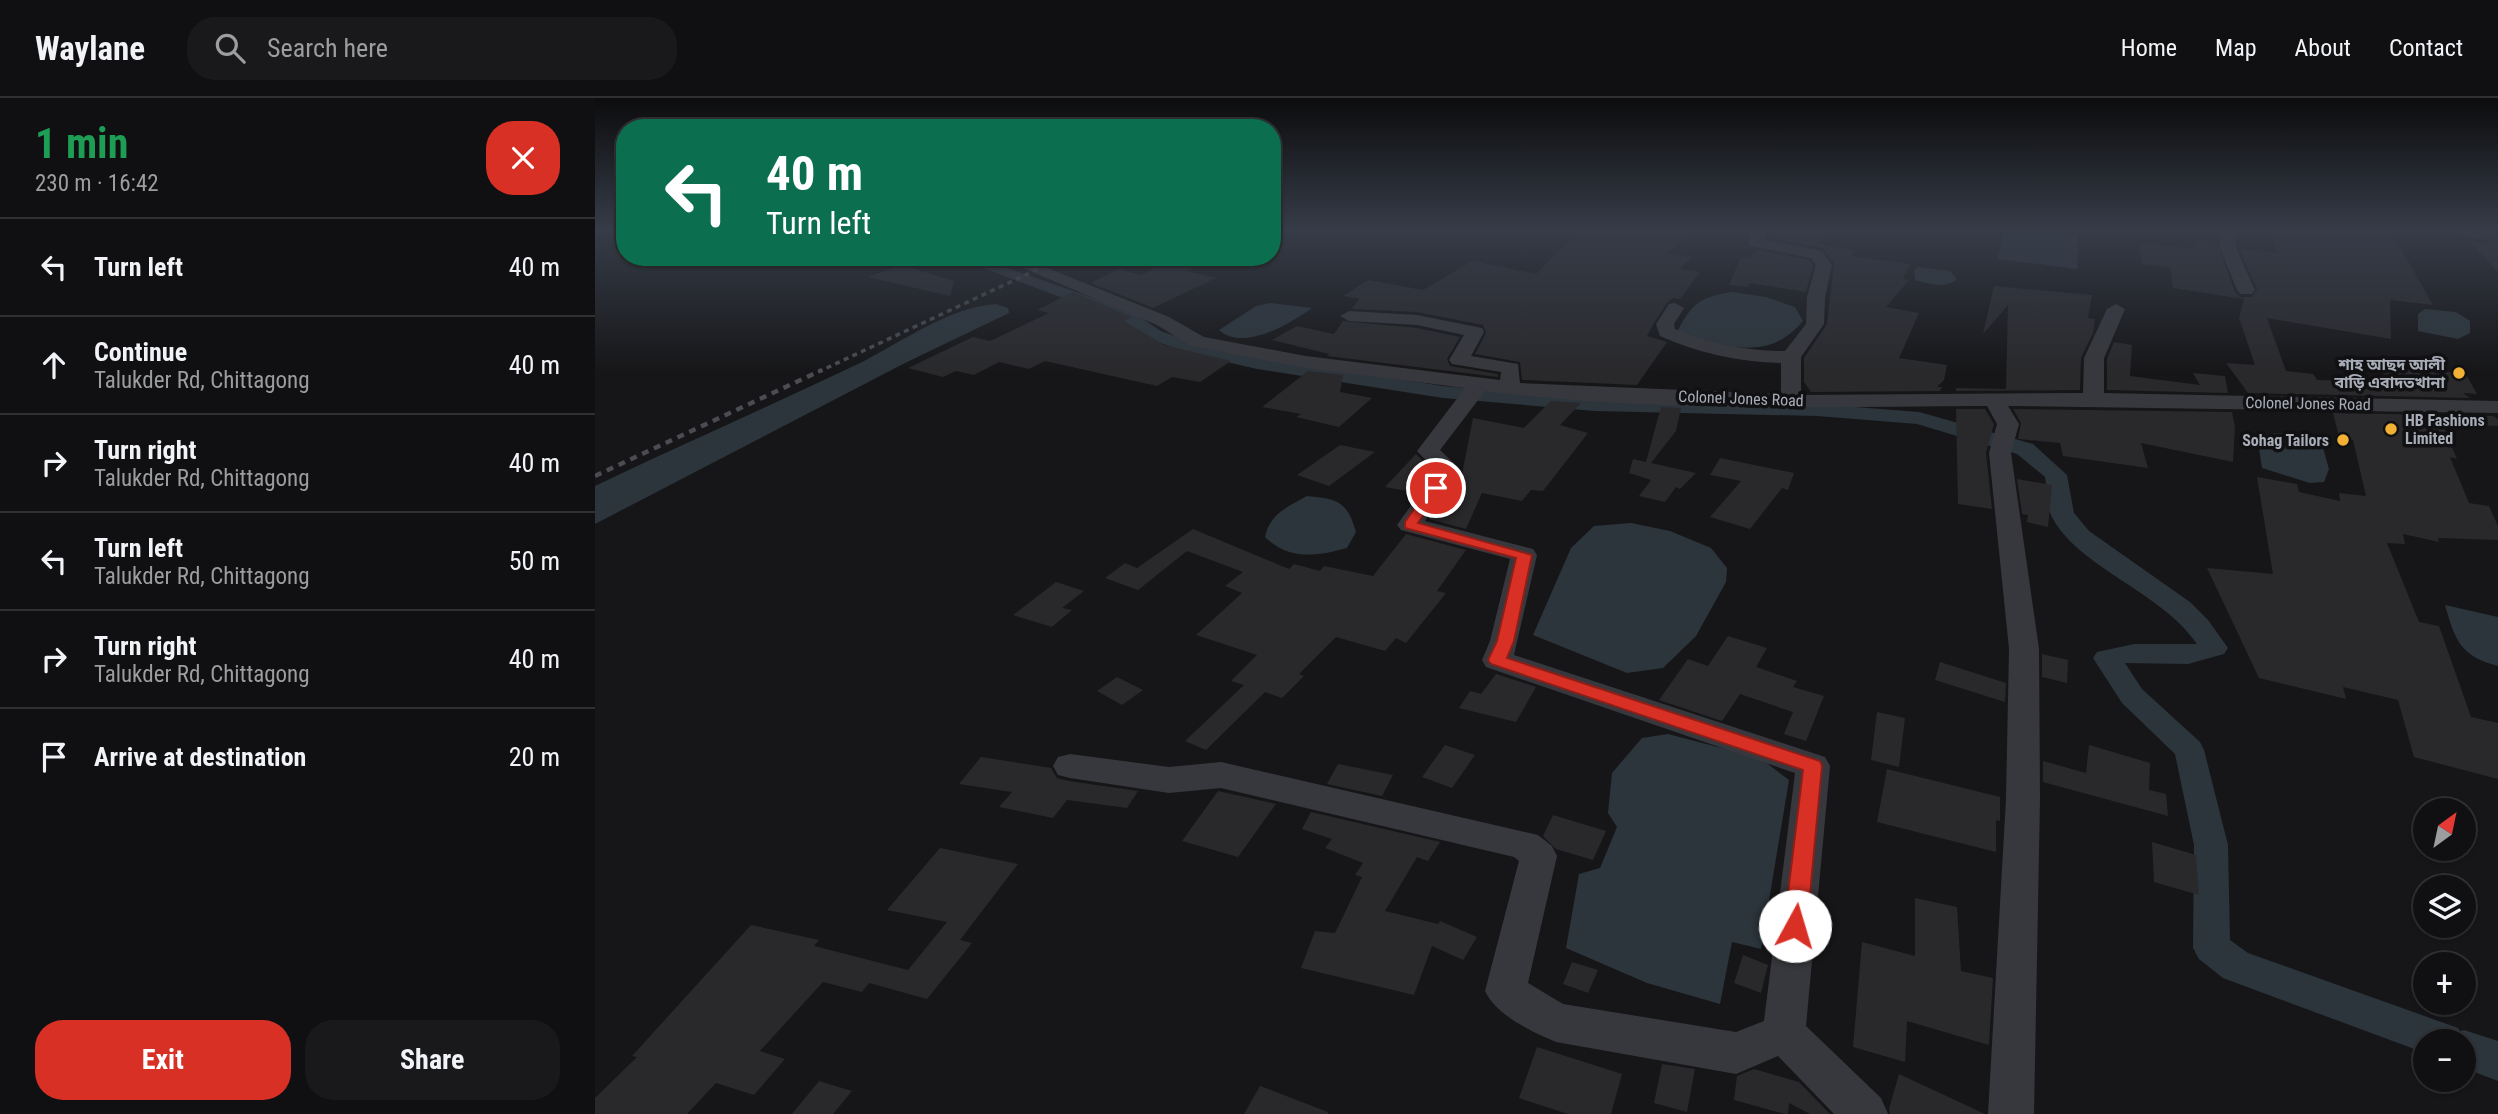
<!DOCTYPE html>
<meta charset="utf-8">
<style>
:root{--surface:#101012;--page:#19191b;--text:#f1f3f6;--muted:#9c9d9f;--line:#303032;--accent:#d93025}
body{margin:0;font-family:"Roboto Condensed","Noto Sans Bengali",sans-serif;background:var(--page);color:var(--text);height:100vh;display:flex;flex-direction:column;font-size:26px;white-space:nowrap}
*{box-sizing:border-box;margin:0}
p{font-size:23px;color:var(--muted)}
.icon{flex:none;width:38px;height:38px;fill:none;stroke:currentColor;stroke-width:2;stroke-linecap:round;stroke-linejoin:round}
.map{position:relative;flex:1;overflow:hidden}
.sheet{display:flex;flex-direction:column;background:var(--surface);width:595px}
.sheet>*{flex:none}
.top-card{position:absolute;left:21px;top:21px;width:665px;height:147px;border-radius:28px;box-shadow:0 2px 5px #0004,0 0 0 2px var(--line);background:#0b6e4f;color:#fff;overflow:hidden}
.needle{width:46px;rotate:33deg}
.buttons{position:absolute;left:1818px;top:700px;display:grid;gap:14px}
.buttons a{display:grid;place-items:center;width:63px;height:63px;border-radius:50%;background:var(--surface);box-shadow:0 2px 5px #0004,0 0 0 2px var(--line);font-size:35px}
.pin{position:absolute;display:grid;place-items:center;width:60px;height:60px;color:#fff;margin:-30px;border:4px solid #fff;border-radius:50%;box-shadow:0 2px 7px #0007}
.me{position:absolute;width:77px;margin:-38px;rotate:6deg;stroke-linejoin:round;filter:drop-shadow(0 0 5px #0008)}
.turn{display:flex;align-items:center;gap:24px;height:147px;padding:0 35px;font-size:32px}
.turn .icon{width:91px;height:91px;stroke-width:2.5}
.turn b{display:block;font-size:49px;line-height:60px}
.round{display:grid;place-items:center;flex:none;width:74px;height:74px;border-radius:28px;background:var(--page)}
.head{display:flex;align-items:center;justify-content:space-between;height:119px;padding:0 35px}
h1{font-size:42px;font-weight:700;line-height:52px;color:#1e9e55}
.cta{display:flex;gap:14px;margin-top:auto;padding:14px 35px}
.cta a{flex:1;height:80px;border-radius:28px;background:var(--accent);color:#fff;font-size:28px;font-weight:700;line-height:80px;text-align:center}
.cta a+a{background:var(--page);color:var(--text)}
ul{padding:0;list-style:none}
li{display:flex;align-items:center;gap:21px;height:98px;padding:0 35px;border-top:2px solid var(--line)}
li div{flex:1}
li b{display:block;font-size:26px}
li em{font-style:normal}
header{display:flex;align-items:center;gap:42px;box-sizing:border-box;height:98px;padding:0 35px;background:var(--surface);border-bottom:2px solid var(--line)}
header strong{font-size:33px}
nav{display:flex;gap:38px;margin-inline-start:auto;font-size:24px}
.search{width:490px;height:63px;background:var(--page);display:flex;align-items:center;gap:18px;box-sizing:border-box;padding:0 24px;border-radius:28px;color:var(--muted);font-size:26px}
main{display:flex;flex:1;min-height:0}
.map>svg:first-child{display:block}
.water{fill:#2c353c}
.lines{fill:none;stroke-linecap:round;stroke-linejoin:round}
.canal{fill:#2c353c;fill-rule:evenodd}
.building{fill:#29292c}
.minor{fill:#37383d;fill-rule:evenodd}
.rail-far1{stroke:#4a4c52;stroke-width:3.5;stroke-dasharray:5 4.5;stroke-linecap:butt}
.rail{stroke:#4a4c52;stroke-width:4.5;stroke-dasharray:7 6;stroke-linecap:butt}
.route{fill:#d93025;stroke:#8d1f18;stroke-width:2}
.poi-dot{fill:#f2b134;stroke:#111113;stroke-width:2.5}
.labels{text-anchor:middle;stroke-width:7;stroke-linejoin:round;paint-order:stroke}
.far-poi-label{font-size:16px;font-weight:bold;fill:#a8adb8;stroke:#111113;text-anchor:end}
.far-street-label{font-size:16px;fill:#a8adb8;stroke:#111113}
</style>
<header>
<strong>Waylane</strong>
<div class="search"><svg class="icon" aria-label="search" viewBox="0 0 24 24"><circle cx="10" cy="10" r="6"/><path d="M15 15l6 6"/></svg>Search here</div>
<nav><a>Home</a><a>Map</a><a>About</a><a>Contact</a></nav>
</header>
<main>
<section class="sheet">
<div class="head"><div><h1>1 min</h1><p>230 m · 16:42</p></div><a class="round" style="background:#d93025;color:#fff"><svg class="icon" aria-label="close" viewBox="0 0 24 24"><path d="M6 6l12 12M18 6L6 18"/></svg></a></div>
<ul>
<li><svg class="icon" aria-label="left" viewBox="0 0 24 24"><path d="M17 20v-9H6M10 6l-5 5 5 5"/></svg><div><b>Turn left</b></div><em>40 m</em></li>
<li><svg class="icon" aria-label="ahead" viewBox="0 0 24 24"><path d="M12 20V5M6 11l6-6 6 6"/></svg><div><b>Continue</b><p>Talukder Rd, Chittagong</p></div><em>40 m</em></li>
<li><svg class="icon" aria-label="right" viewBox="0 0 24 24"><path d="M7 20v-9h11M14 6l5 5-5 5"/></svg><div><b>Turn right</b><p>Talukder Rd, Chittagong</p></div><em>40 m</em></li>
<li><svg class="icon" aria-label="left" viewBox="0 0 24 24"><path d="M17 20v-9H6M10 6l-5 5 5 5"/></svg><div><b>Turn left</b><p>Talukder Rd, Chittagong</p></div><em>50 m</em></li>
<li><svg class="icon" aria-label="right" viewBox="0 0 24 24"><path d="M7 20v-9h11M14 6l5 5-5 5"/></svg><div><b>Turn right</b><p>Talukder Rd, Chittagong</p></div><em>40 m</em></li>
<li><svg class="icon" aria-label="arrive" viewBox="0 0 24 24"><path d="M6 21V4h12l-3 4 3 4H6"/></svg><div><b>Arrive at destination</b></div><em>20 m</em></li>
</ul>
<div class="cta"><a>Exit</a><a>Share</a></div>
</section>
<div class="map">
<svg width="1903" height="1016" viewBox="0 0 1903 1016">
<rect width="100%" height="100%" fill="#161618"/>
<path class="water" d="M 1408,133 L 1483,137 L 1482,171 L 1403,161 Z
M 1324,169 L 1355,173 L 1362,181 C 1351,191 1334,186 1320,182 L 1319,172 Z
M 1137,194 L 1171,199 L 1200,209 L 1208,223 C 1173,264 1137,248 1091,239 L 1083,232 C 1098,204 1106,199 1137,194 Z
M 675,205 L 717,210 C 695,226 648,254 624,232 L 661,208 Z
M 401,206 L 413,210 L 414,215 L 312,264 L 0,426 L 0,388 C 88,346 177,307 265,265 C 307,244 354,209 401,206 Z
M 1830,211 L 1861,214 L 1875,223 L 1875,235 L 1863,241 L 1823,233 L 1823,216 Z
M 1688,335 L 1715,341 L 1728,350 L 1734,371 L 1729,384 L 1715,385 L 1667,370 L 1662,337 Z
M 712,398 C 743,401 752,403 761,434 L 752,450 C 722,458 695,463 670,439 C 675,415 693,409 712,398 Z
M 1036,425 L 1075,433 L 1116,450 L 1132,470 L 1131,484 L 1101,538 L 1068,570 L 1032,575 L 938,537 L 976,450 L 999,428 Z
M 1850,507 L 1903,519 L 1903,568 C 1865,558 1860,542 1850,507 Z
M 1073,636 L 1165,660 L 1194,682 L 1166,851 L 1137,844 L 1125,906 L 1052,885 L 971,850 L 984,776 L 1005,770 L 1022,729 L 1013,715 L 1017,675 L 1047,640 Z"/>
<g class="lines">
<path class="canal" d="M 359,159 L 381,159 L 536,213 L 566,233 L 608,248 L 662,259 L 848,288 L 1000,301 L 1222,306 L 1324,314 L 1438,346 L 1472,377 L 1479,415 L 1494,433 L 1595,504 L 1613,522 L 1633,550 L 1629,556 L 1593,566 L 1530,565 L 1547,591 L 1605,644 L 1609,652 L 1633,747 L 1635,842 L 1653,855 L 1863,930 L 1865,933 L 1869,932 L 1903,943 L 1903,983 L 1869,970 L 1869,943 L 1830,943 L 1830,955 L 1628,880 L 1604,861 L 1598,850 L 1599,747 L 1580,656 L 1527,605 L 1498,560 L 1502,554 L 1539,546 L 1602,546 C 1566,493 1481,469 1456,417 C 1451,406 1452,391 1450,379 L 1422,356 L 1322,326 L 1222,318 L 1000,313 L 848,300 L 662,271 L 597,256 L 554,241 L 524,221 Z"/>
</g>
<path class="building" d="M 984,133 L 1103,133 L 1073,155 L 1096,159 L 1085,171 L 1105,174 L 1085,201 L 1078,200 L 1072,205 L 1059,225 L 1052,238 L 1072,244 L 1042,287 L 927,282 L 925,264 L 880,256 L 891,235 L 888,227 L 822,214 L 757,211 L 764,201 L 748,198 L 773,182 L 828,192 L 877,163 L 941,176 Z
M 1182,133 L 1231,133 L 1221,146 L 1260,152 L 1256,158 L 1315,166 L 1308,181 L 1314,182 L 1291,209 L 1324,215 L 1304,260 L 1352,267 L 1349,282 L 1342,289 L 1347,289 L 1345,293 L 1216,294 L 1209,284 L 1209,260 L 1232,226 L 1239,165 L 1228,150 L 1175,140 Z
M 1676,133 L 1796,133 L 1838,207 L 1795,202 L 1796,241 L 1672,220 L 1691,273 L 1718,276 L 1722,282 L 1797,284 L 1780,269 L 1870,275 L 1882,296 L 1868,295 L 1875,300 L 1653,295 L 1631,265 L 1660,267 L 1644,220 L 1649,201 L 1578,190 L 1575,170 L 1547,166 L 1544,145 L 1599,151 L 1597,144 L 1604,145 L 1603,141 L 1622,144 L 1640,194 L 1645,199 L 1657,199 L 1662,191 L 1644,151 L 1683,155 L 1675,138 L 1678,138 Z
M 1900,139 L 1903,139 L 1903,174 L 1872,141 L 1889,145 Z
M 1163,152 L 1214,162 L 1218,168 L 1211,194 L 1155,185 L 1153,189 L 1134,187 L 1146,159 L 1155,160 Z
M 582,159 L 614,159 L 592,173 L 621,180 L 558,210 L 496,185 L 523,171 L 546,177 Z
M 307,167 L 359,183 L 355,198 L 273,179 Z
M 1399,188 L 1497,197 L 1493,220 L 1500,221 L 1498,235 L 1486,260 L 1485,292 L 1361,293 L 1361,290 L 1411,291 L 1413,207 L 1388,236 Z
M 478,194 L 537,219 L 529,223 L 569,247 L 636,263 L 605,284 L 577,279 L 562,288 L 450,263 L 434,271 L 404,264 L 379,277 L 361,273 L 348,279 L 313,270 L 378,239 L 395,243 L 454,215 L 442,212 Z
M 748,223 L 822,230 L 865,239 L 852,261 L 855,268 L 903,276 L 903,279 L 732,258 L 734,256 L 677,242 L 702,228 L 739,236 Z
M 1519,244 L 1537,247 L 1535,278 L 1605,287 L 1598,275 L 1630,278 L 1633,295 L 1512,292 L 1512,261 Z
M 713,273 L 748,277 L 745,294 L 777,300 L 744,329 L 701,319 L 706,316 L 667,309 Z
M 956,303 L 986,305 L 965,327 L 993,335 L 948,393 L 936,392 L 927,403 L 887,395 L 871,431 L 834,421 L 849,400 L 862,402 L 878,320 L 929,330 Z
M 1066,309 L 1086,310 L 1081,333 L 1056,365 L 1101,375 L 1085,391 L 1081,389 L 1070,404 L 1044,398 L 1056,382 L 1034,375 L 1038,361 L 1051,364 Z
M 1361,311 L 1390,311 L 1399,326 L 1391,355 L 1397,411 L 1363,406 Z
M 1418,311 L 1637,314 L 1640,329 L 1638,364 L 1546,345 L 1553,370 L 1468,358 L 1465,345 L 1423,341 L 1426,325 Z
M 1738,315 L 1898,318 L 1903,321 L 1903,328 L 1847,326 L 1862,361 L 1855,359 L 1874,405 L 1894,408 L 1903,428 L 1903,442 L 1843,440 L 1844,444 L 1808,436 L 1810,446 L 1792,445 L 1824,524 L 1844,528 L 1876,619 L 1903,625 L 1903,681 L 1819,659 L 1803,602 L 1748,589 L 1751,601 L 1664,580 L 1612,470 L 1678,476 L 1662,379 L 1702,386 L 1704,394 L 1745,403 L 1744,395 L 1771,398 L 1758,342 L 1744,339 Z
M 745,347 L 780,354 L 734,388 L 702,377 Z
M 821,356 L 834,369 L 812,393 L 790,389 Z
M 1125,360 L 1199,375 L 1193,392 L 1187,390 L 1155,431 L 1115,419 L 1146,383 L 1115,377 Z
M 1422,381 L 1457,387 L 1453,429 L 1432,424 L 1433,417 L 1427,416 Z
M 598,431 L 694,471 L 699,466 L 725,473 L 729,468 L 778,478 L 811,436 L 871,452 L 842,493 L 851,495 L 811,545 L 801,540 L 790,553 L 741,539 L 704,576 L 709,578 L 687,600 L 670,594 L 611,652 L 590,643 L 649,587 L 636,583 L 662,557 L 601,537 L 647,495 L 630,488 L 648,474 L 592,453 L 543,492 L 510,480 L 530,465 L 542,470 Z
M 461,484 L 489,493 L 467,510 L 477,512 L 457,529 L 418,517 Z
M 1133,538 L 1172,550 L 1161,569 L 1202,583 L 1198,589 L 1229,598 L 1211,643 L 1189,636 L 1198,614 L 1145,596 L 1127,623 L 1064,602 L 1093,561 L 1113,568 Z
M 1447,556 L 1473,562 L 1472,585 L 1447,579 Z
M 1345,564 L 1411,585 L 1410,604 L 1340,582 Z
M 901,576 L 941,589 L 921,624 L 864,610 L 875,593 L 886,596 Z
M 522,579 L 548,592 L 527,607 L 502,593 Z
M 1282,614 L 1310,620 L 1304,669 L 1276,662 Z
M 850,647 L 880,657 L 857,690 L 827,679 Z
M 1494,647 L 1555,665 L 1554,692 L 1571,696 L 1573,718 L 1448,684 L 1448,663 L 1491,675 Z
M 386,659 L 456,670 L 462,680 L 474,683 L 543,693 L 532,710 L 472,702 L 458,720 L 404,709 L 417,694 L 364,686 Z
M 743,666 L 798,677 L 787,698 L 732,686 Z
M 1292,671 L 1405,699 L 1405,723 L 1401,722 L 1401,754 L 1282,724 Z
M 623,693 L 681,706 L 643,759 L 587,743 Z
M 716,714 L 845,744 L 833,763 L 822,759 L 790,813 L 843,826 L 845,823 L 882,839 L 868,862 L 837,848 L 819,897 L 706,870 L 720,833 L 740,835 L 767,779 L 760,777 L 768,765 L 730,750 L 737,741 L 707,731 Z
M 958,717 L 1011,733 L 998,762 L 961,751 L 948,738 Z
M 1557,744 L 1601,757 L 1604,797 L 1559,784 Z
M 345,750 L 423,766 L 365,842 L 377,845 L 332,901 L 274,885 L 267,894 L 228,884 L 165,953 L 190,961 L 159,997 L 121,985 L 92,1016 L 0,1016 L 0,1000 L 42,959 L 37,958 L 156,827 L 224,842 L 219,848 L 313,872 L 352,824 L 292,812 Z
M 1320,800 L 1362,809 L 1366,873 L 1398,880 L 1394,947 L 1312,923 L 1310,964 L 1258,949 L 1267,844 L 1320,858 Z
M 1148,857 L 1173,867 L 1166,895 L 1139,885 Z
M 977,864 L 1003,872 L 993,895 L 968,886 Z
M 942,949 L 1027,976 L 1016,1016 L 973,1016 L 924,1000 Z
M 1067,966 L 1100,971 L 1092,1014 L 1059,1005 Z
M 1159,971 L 1204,984 L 1235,1016 L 1215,1016 L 1194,1005 L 1193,1016 L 1190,1016 L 1139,1002 L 1142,978 Z
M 1304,976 L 1390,1016 L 1295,1016 L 1294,1011 Z
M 224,983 L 257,993 L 238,1016 L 197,1016 Z
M 665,988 L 733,1014 L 733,1016 L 649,1016 Z"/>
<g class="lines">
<path class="minor" d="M 1156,133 L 1172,133 L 1170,142 L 1227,153 L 1237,167 L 1230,199 L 1229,226 L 1206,259 L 1206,297 L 1488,295 L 1489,260 L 1512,211 L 1521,206 L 1530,211 L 1509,260 L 1509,295 L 1903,303 L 1903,315 L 1413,308 L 1424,326 L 1416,355 L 1444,551 L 1445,701 L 1439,1016 L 1393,1016 L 1411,701 L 1414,551 L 1394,355 L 1402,326 L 1392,308 C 1226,309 1055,314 890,293 L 845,352 L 866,372 L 830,423 L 938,451 L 942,457 L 919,557 L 1230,659 L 1235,668 L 1211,928 L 1286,1000 L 1293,1016 L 1239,1016 L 1183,958 L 1141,976 L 961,944 C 937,934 901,917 890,893 L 924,763 L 919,759 L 626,690 L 574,695 L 475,680 L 463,677 L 458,668 L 463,659 L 475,656 L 574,669 L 626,664 L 943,737 L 957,748 L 962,758 L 933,885 L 968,906 L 1141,934 L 1169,923 L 1200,675 L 891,569 L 887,562 L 895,543 L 915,461 L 806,432 L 802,427 L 841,373 L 822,353 L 870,290 L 711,270 L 596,248 L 562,227 L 402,159 L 425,159 L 574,219 L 609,239 L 711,258 L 905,282 L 906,274 L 857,266 L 854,262 L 869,237 L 822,227 L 754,223 L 745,218 L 754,213 L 822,217 L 887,230 L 889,234 L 876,258 L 923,266 L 925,285 L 1186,296 L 1186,265 C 1145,264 1103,255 1065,238 L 1061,226 L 1074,206 L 1080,205 L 1089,210 L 1079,226 L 1080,231 C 1115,246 1152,253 1190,253 L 1211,226 L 1212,199 L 1221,167 L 1216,160 L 1155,148 L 1153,145 Z
M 1624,133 L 1640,133 L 1641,150 L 1660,192 L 1657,196 L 1645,196 L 1642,192 L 1625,150 Z
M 1857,133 L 1893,133 L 1898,137 L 1890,142 L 1860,136 Z
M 359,159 L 383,159 L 364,168 L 352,168 L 352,162 Z"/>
<path class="rail-far1" d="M 223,274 L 469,159"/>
<path class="rail" d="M 0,378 L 227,272"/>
</g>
<linearGradient id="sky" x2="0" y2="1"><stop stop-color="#0c0c0d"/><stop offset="0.48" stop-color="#363c48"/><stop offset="1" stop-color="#363c48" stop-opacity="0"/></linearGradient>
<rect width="1903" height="275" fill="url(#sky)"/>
<path class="route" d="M 841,386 L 848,390 L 823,425 L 937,457 L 919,543 L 912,560 L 1225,663 L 1227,668 L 1212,828 L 1208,835 L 1200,838 L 1193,835 L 1189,828 L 1208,672 L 896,566 L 893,562 L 902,543 L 921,460 L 810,430 L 810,424 L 836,387 Z"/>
<g class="poi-dot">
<circle cx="1864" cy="275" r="7"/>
<circle cx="1796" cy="331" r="7"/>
<circle cx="1748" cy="342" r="7"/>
</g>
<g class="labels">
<g class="far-poi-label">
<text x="1850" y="272">শাহ আছদ আলী<tspan x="1850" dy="18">বাড়ি এবাদতখানা</tspan></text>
<text x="1810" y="328" text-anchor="start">HB Fashions<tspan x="1810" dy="18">Limited</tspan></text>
<text x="1734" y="348">Sohag Tailors</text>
</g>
<g class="far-street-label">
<text transform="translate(1146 300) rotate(2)" y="6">Colonel Jones Road</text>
<text transform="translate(1713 305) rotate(1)" y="6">Colonel Jones Road</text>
</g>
</g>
</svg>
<div class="buttons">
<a><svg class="needle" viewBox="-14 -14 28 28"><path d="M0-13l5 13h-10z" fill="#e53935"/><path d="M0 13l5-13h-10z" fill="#9c9d9f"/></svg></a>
<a><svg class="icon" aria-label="layers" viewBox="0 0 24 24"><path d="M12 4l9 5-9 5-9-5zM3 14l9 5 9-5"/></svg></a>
<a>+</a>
<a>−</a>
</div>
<div class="pin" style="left:841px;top:390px;background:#d93025"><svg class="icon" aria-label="arrive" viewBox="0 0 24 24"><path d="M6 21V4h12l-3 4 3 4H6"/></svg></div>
<svg class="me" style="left:1200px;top:828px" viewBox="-20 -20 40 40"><circle r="19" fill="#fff"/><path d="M0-13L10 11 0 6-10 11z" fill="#d93025"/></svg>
<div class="top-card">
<div class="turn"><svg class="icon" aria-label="left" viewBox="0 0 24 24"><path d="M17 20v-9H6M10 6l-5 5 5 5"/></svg><div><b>40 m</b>Turn left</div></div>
</div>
</div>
</main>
